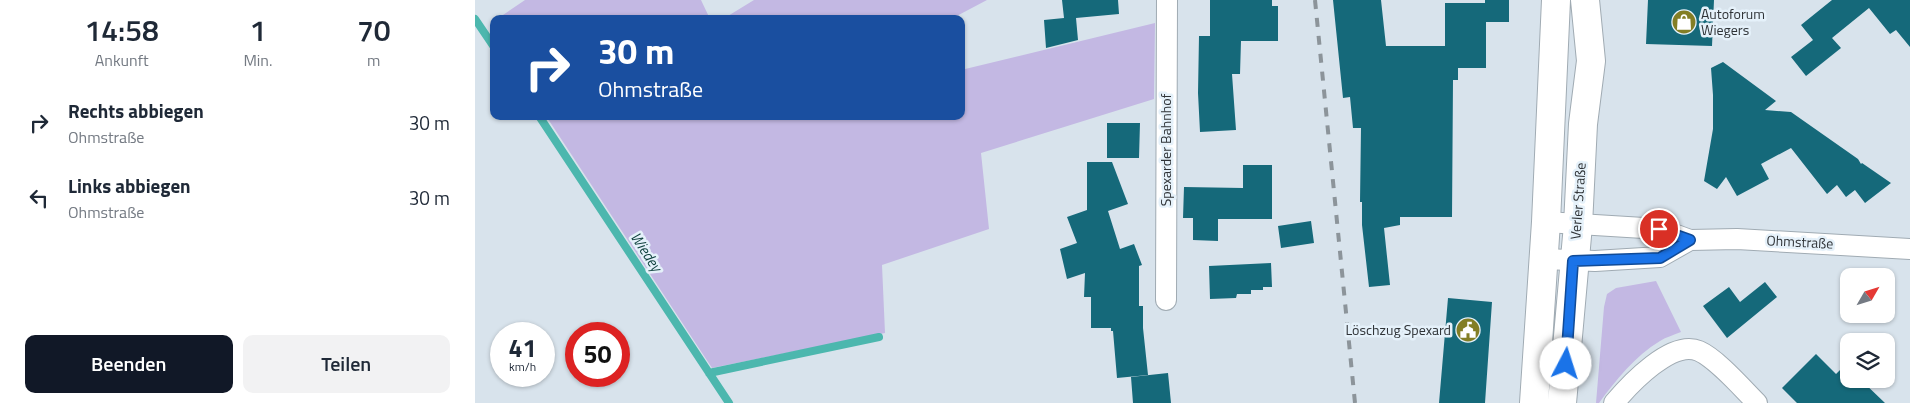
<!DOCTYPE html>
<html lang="de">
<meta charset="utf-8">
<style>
:root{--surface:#fff;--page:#f2f2f3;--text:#1f2937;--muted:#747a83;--accent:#111827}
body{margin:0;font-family:"Titillium Web",sans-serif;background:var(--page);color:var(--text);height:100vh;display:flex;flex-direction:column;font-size:19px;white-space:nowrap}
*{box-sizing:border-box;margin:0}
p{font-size:16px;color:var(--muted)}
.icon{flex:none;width:28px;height:28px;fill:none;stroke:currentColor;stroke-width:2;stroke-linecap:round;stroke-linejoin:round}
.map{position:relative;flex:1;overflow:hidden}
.panel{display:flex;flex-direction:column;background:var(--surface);width:475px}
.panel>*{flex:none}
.top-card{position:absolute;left:15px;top:15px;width:475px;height:105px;border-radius:10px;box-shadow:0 1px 4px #0004;background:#1a4fa0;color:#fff;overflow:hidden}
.needle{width:32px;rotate:51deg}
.tools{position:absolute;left:1365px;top:268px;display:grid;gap:10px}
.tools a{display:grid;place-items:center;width:55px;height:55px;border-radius:10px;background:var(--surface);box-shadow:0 1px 4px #0004;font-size:25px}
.speed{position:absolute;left:15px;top:322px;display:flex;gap:10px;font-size:25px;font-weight:700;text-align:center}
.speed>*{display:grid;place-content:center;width:65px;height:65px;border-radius:50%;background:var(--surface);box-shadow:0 1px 4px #0004;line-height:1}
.speed small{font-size:12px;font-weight:400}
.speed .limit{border:8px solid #d22;background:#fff;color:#111}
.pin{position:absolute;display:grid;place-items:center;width:42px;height:42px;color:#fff;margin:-21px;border:2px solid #fff;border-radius:50%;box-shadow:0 1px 5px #0007}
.me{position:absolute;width:55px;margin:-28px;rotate:5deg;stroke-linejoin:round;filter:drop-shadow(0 0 4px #0008)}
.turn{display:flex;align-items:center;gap:18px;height:105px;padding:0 25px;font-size:22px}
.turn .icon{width:65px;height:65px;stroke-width:2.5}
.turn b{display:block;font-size:35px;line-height:42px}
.eta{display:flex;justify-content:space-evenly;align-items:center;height:85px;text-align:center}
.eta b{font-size:30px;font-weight:600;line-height:35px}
.cta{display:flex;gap:10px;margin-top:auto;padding:10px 25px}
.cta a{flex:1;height:58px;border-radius:10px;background:var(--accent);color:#fff;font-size:20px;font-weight:600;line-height:58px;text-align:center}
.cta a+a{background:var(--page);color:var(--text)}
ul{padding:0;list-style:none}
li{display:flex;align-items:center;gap:15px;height:75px;padding:0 25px}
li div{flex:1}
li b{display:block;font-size:19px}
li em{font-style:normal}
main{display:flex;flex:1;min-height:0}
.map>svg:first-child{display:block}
.green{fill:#c3b8e3}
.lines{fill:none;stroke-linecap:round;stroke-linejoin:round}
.stream{stroke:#4cb7ae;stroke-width:8}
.building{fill:#15697a}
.street-casing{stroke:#a0abb3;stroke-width:22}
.secondary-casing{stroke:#a0abb3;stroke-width:30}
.street{stroke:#fff;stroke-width:20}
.secondary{stroke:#fff;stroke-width:28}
.rail{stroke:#8c949a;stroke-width:4;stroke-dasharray:9 9;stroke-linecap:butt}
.route-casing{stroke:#114b97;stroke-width:12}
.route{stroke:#1a73e8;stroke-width:9}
.labels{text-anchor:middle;stroke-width:5;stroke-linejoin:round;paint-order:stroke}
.poi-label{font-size:14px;fill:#2f3337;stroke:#e5f1fa;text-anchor:start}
.street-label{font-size:14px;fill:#2f3337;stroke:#e5f1fa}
.water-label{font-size:15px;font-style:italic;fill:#0d3f3b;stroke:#e5f1fa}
</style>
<main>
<section class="panel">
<div class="eta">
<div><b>14:58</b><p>Ankunft</p></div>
<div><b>1</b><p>Min.</p></div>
<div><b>70</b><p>m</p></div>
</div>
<ul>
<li><svg class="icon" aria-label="right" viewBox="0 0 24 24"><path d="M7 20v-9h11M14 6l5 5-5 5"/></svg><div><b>Rechts abbiegen</b><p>Ohmstraße</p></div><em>30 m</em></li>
<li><svg class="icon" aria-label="left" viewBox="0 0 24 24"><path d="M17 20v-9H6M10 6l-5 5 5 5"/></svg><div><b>Links abbiegen</b><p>Ohmstraße</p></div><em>30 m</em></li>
</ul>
<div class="cta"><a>Beenden</a><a>Teilen</a></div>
</section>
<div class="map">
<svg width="1435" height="403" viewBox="0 0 1435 403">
<rect width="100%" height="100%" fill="#d8e3ec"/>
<path class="green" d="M 50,0 L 226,0 L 235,19 L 22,19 Z
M 279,0 L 512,0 L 476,19 L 248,19 Z
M 680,23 L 679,99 L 506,153 L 514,229 L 407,265 L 410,333 L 237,368 L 71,116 L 486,116 L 486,70 Z
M 1181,281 L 1206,332 C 1199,335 1191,337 1185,341 C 1160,356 1141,380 1124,403 L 1121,403 L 1129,307 L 1132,294 L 1141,288 Z"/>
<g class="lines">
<path class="stream" d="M 0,19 L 19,47
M 64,116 L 254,403
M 234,373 L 404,337"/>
</g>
<path class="building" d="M 587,0 L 643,0 L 644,14 L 601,18 L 603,40 L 571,48 L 569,20 L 589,18 Z
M 735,0 L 797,0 L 797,6 L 803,6 L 803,41 L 766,41 L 765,74 L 757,74 L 761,130 L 725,132 L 723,93 L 724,36 L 735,36 Z
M 858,0 L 906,0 L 911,46 L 970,46 L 970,3 L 1010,3 L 1010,0 L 1034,0 L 1034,22 L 1011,22 L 1011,68 L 983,68 L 983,80 L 978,80 L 977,217 L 925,217 L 925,225 L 909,228 L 915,285 L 894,287 L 887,225 L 887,202 L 885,202 L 886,128 L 878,128 L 875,97 L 868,98 Z
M 1173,0 L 1239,0 L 1237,46 L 1171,44 Z
M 1357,0 L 1435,0 L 1435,47 L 1421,30 L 1415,34 L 1394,8 L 1357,38 L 1366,48 L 1331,76 L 1316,57 L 1338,40 L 1326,25 Z
M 1248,62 L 1301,101 L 1290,110 L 1316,112 L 1383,159 L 1386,164 L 1387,163 L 1416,183 L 1390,203 L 1380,190 L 1371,197 L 1362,185 L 1352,194 L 1316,148 L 1286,164 L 1294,179 L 1262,196 L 1251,177 L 1242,189 L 1229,181 L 1238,129 L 1238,95 L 1236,68 Z
M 632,123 L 665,123 L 664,158 L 632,158 Z
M 612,162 L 637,162 L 653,204 L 633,211 L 645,249 L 659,244 L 667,265 L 664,266 L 664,306 L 668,306 L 668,328 L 673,375 L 642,378 L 638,331 L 636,331 L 636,328 L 616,328 L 616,297 L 609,297 L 610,273 L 592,279 L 585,249 L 602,243 L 592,217 L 612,210 Z
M 768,165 L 797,165 L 797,219 L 743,219 L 743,241 L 718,240 L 718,218 L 708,218 L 709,187 L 768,188 Z
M 836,221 L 839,243 L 806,248 L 803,226 Z
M 796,263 L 797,287 L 788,287 L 788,290 L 776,290 L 776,294 L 762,294 L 761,298 L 735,299 L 734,266 Z
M 1290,282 L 1302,297 L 1252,338 L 1228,306 L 1254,287 L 1265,302 Z
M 973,298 L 1017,302 L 1010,403 L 964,403 Z
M 1341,354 L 1361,374 L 1374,361 L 1374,379 L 1385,379 L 1410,403 L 1322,403 L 1307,388 Z
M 693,373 L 696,403 L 658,403 L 656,377 Z"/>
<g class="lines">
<defs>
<path id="street" d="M 1071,222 L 1185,229 L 1215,240 L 1262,239 L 1435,249
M 1069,259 L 1120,261 L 1185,257 L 1215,240
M 691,300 L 692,0
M 1139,403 C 1155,384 1197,339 1224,351 C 1242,359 1267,388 1282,403"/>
<path id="secondary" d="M 1059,403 L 1071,222 L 1081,0
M 1087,403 L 1103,225 L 1108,124 L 1116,61 L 1110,0"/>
</defs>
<use href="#street" class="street-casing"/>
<use href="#secondary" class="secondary-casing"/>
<use href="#street" class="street"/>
<use href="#secondary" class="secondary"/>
<path class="rail" d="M 840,0 L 880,403"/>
</g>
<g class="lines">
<defs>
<path id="route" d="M 1091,364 L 1098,261 L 1185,258 L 1215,240 L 1184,229"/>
</defs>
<use href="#route" class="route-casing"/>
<use href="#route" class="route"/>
</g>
<defs>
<symbol id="shop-disc" viewBox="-11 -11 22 22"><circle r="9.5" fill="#837e25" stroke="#e5f1fa"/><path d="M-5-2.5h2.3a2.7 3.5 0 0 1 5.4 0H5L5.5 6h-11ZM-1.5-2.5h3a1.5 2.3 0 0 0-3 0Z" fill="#fff"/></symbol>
<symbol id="civic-disc" viewBox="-11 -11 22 22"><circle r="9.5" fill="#837e25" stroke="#e5f1fa"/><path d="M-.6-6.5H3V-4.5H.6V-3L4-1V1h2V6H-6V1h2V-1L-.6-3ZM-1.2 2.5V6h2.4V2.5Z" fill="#fff"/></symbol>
</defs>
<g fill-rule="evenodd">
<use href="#shop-disc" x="1195" y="8" width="28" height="28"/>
<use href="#civic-disc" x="979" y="316" width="28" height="28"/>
</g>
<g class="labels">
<g class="poi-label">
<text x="1226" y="19">Autoforum<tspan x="1226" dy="16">Wiegers</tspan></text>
<text x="976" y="335" text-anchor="end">Löschzug Spexard</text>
</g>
<g class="street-label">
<text transform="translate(691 150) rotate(-90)" y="5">Spexarder Bahnhof</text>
<text transform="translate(1103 201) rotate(-86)" y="5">Verler Straße</text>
<text transform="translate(1325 242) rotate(3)" y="5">Ohmstraße</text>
</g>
<g class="water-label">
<text transform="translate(171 252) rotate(57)" y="5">Wiedey</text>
</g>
</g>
</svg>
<div class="tools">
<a><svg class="needle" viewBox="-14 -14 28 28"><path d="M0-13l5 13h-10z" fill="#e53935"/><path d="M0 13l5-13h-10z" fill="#747a83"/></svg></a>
<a><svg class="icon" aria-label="layers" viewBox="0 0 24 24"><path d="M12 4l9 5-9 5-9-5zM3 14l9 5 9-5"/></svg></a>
</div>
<div class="speed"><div>41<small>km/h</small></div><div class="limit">50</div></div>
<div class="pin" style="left:1184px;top:229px;background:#d93025"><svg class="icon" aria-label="arrive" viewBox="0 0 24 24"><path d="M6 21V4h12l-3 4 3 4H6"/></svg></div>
<svg class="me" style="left:1091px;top:364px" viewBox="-20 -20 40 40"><circle r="19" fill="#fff"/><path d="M0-13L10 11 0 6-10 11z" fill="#1a73e8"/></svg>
<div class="top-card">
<div class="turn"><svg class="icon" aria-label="right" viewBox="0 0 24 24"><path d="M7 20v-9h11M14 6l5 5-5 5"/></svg><div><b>30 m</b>Ohmstraße</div></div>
</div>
</div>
</main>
